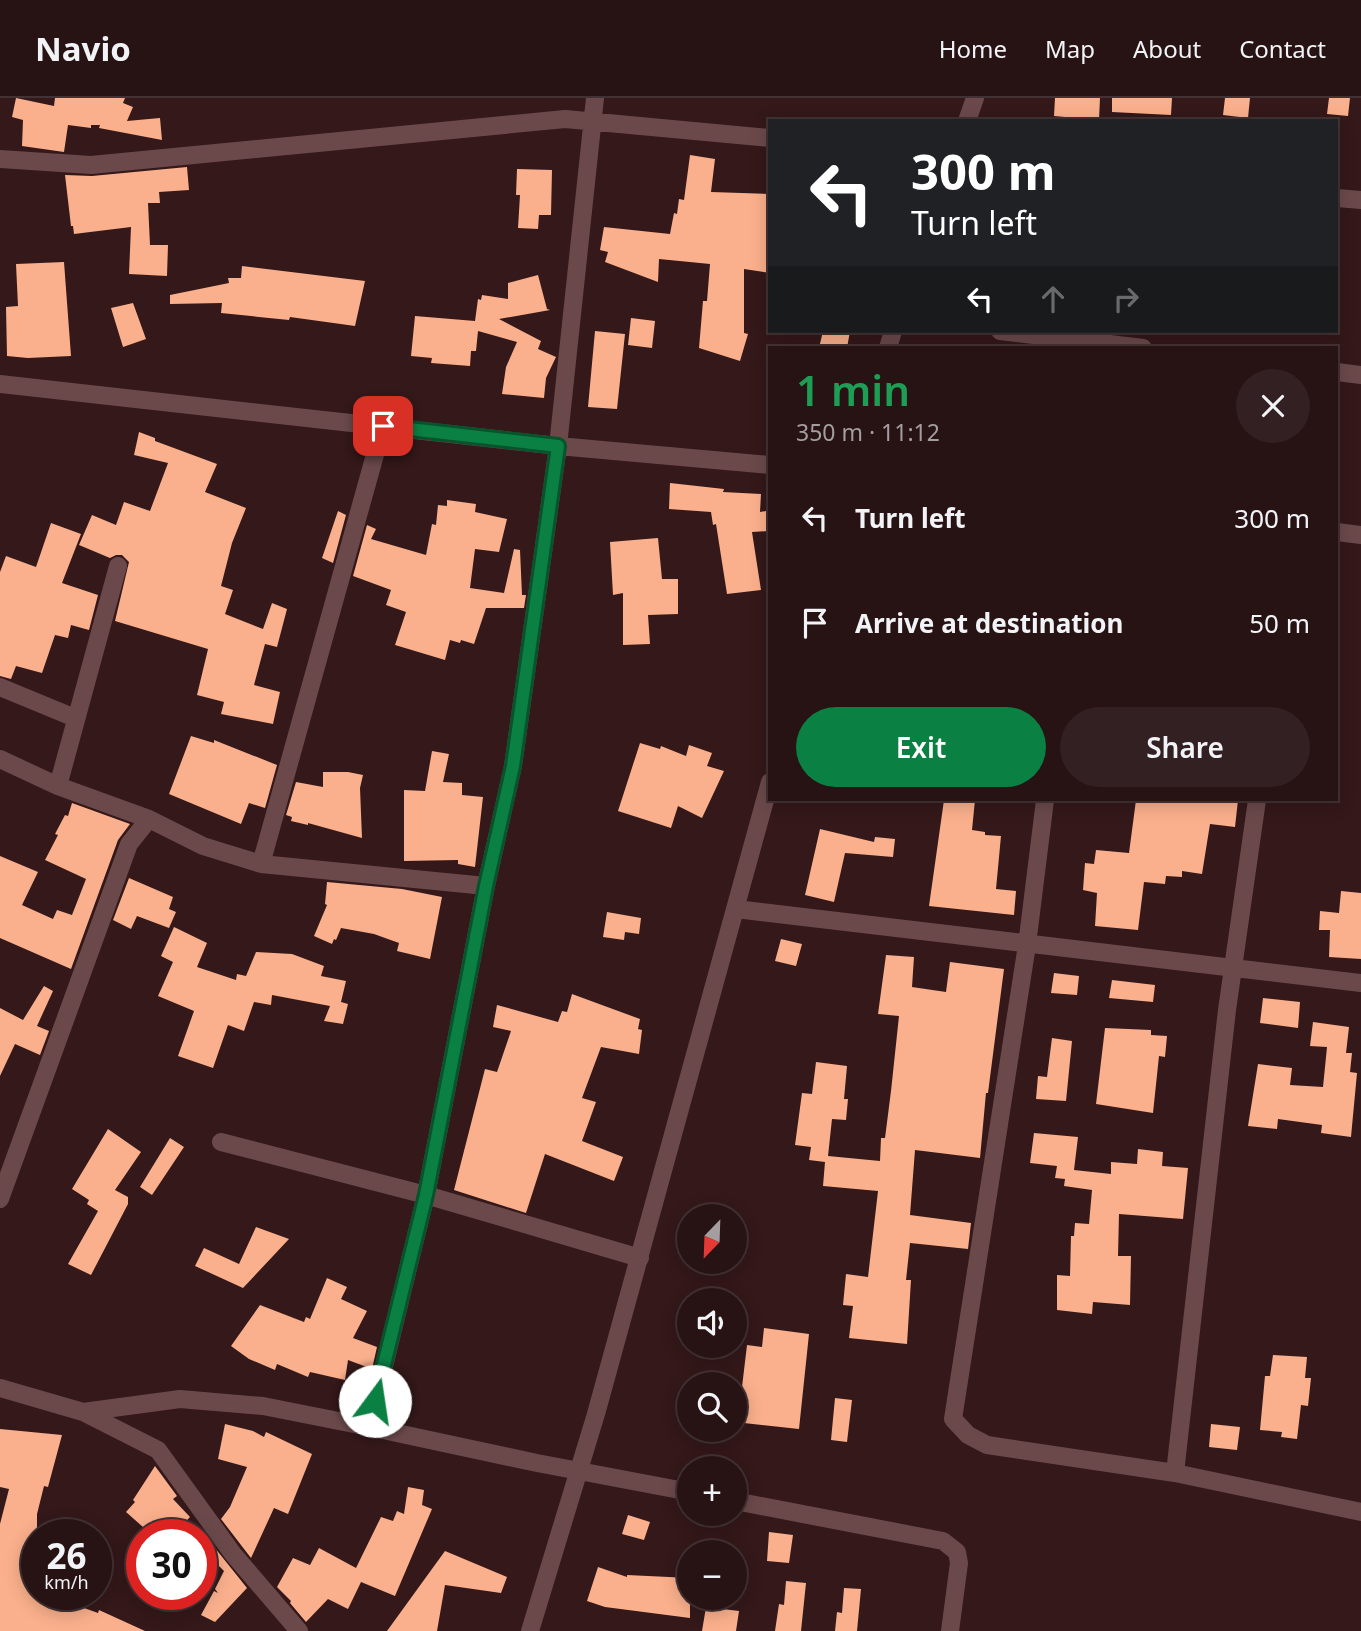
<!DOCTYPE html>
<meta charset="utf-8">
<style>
:root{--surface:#271214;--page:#332022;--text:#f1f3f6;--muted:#a49ea0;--line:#433234;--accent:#0b8043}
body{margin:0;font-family:"Noto Sans",sans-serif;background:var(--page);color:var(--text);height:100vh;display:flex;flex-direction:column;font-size:26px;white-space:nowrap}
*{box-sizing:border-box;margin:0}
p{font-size:23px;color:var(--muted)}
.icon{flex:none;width:38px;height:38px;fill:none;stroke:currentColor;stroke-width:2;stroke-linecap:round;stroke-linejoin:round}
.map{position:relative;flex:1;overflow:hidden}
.details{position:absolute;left:768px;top:248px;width:570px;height:455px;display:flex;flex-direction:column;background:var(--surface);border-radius:0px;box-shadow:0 4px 18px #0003,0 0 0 2px var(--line)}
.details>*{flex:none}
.guide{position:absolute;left:768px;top:21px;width:570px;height:214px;border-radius:0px;box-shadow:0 4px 18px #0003,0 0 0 2px var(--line);background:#202124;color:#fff;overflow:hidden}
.needle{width:46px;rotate:203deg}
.fabs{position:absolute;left:677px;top:1106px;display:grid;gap:14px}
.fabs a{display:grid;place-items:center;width:70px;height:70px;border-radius:50%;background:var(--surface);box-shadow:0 4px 18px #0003,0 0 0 2px var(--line);font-size:35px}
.speed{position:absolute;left:21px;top:1421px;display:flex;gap:14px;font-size:35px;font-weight:700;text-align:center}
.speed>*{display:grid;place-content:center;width:91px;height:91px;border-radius:50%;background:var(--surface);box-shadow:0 4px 18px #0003,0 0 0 2px var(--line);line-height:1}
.speed small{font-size:18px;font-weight:400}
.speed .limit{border:10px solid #d22;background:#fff;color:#111}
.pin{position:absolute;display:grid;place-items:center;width:60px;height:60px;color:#fff;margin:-30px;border-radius:14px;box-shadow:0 4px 10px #0006}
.me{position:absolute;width:77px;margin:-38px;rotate:14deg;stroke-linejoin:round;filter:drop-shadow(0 0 5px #0008)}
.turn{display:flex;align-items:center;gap:24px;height:147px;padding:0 28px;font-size:32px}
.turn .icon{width:91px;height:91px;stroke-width:2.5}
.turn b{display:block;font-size:49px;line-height:60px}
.lanes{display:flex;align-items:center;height:66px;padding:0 28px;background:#0003;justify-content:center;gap:35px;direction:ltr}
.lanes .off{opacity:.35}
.round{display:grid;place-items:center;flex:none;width:74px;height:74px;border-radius:37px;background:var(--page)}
.summary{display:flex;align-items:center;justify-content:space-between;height:119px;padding:0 28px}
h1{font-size:42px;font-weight:600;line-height:52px;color:#1e9e55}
.cta{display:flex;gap:14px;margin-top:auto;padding:14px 28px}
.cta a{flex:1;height:80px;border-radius:42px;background:var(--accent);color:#fff;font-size:28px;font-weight:600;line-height:80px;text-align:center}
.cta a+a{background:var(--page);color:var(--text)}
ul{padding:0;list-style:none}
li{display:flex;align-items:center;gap:21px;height:105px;padding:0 28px}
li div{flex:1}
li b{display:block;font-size:26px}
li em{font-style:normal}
header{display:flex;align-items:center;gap:42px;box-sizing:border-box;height:98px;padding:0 35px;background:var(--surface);border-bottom:2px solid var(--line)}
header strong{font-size:33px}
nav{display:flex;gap:38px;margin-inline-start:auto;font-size:24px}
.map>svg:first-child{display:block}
.building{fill:#fab08c}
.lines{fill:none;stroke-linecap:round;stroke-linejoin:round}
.minor{stroke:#6b494b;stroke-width:18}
.route-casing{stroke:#07532c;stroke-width:18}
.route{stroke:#0b8043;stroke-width:12}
</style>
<header>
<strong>Navio</strong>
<nav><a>Home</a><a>Map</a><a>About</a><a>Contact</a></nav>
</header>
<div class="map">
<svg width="1361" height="1533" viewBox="0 0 1361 1533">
<rect width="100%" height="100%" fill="#34181a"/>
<path class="building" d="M 16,0 L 54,8 L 55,0 L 125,0 L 123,5 L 133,9 L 127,23 L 160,20 L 162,42 L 99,30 L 100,27 L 91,27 L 91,30 L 68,27 L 64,54 L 22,48 L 23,22 L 12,19 Z
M 1055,0 L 1100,0 L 1099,22 L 1054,18 Z
M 1112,0 L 1172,0 L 1171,17 L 1112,14 Z
M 1225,0 L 1250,0 L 1248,20 L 1223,17 Z
M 1329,0 L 1350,0 L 1348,18 L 1327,16 Z
M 690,57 L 715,61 L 711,94 L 770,96 L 770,175 L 744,171 L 744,235 L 748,236 L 740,263 L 699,250 L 703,203 L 707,203 L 710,166 L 659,161 L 658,184 L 605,164 L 608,154 L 600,152 L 604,129 L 670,136 L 674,115 L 677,116 L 679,101 L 684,102 Z
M 187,69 L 189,92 L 159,94 L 160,105 L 148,105 L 150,147 L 168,147 L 167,178 L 129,176 L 131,129 L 74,136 L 73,128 L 71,128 L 65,77 L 92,78 Z
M 517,71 L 552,72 L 551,117 L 539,117 L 538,131 L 518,130 L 520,97 L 516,97 Z
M 64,164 L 71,258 L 28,260 L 7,258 L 6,209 L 18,208 L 16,166 Z
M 242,168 L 365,183 L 355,228 L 290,219 L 289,222 L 221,215 L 222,205 L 170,206 L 170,197 L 229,185 L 228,180 L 241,180 Z
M 538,177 L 547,211 L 550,212 L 499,221 L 541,243 L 538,251 L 556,259 L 546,280 L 544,300 L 502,296 L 506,269 L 517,244 L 478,233 L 476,253 L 471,253 L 470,268 L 431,265 L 432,260 L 411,258 L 415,218 L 475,223 L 478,201 L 481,202 L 482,197 L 508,201 L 508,185 Z
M 133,205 L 146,241 L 123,249 L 111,210 Z
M 631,220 L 655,223 L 652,250 L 628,247 Z
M 595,233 L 625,236 L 617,311 L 588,309 Z
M 823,233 L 850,233 L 847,250 L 819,250 Z
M 139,334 L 155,340 L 155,343 L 217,366 L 205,394 L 246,410 L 232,445 L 221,488 L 233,492 L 225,516 L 263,531 L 272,505 L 287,511 L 277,549 L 265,546 L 254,587 L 280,594 L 273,626 L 221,616 L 224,604 L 197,597 L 208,551 L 115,523 L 129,464 L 122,457 L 116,457 L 110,460 L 79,447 L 92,417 L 116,427 L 124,404 L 150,413 L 168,365 L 134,357 Z
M 670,385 L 724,391 L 723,394 L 761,396 L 760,414 L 766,413 L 768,433 L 752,434 L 761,492 L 727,496 L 716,426 L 713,427 L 711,414 L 669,411 Z
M 447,402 L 476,406 L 475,414 L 507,421 L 499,454 L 475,451 L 470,490 L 504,495 L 514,451 L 520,452 L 522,497 L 526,497 L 524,510 L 486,510 L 474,546 L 461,542 L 460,545 L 450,542 L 445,562 L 395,547 L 406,514 L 386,507 L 391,492 L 353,478 L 367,427 L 376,431 L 371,441 L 426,457 L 432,426 L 436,427 L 438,407 L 447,408 Z
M 338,413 L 346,417 L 333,465 L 322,460 Z
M 51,425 L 81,436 L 62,485 L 98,497 L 89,532 L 71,527 L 68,540 L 55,537 L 42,575 L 16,568 L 11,581 L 0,578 L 0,474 L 6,458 L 36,469 Z
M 658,440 L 662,481 L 678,481 L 678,516 L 648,517 L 650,546 L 623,547 L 623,495 L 613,497 L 610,444 Z
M 191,638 L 214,645 L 214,642 L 277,667 L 265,710 L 249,705 L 241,726 L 169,696 Z
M 640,645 L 660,651 L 661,648 L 686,658 L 689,647 L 712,655 L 707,668 L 724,673 L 702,720 L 678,708 L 671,730 L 618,713 Z
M 432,653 L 449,656 L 443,684 L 462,685 L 462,697 L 483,699 L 475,769 L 458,766 L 458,762 L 404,763 L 404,692 L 425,693 Z
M 323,674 L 348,674 L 363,677 L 360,690 L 362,740 L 308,725 L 308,727 L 291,723 L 292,719 L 286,717 L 296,684 L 323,689 Z
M 944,702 L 975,702 L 972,732 L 985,734 L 985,737 L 1001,738 L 996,791 L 1016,793 L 1014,817 L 929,808 Z
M 1136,702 L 1238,702 L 1235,729 L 1210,726 L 1202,776 L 1182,773 L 1182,779 L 1166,778 L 1165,786 L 1144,784 L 1138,832 L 1095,828 L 1097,795 L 1083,792 L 1085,765 L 1094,766 L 1096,752 L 1129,755 Z
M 72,705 L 130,726 L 118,742 L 71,871 L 0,840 L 0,758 L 38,774 L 22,807 L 53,821 L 57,812 L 72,817 L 86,781 L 45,762 L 58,737 L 55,736 L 65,717 L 68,718 Z
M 820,731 L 874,744 L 875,739 L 895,741 L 893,759 L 845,755 L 834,804 L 805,797 Z
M 129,780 L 173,799 L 169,811 L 176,814 L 169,830 L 137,818 L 131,831 L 113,822 Z
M 327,784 L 402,791 L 442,799 L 430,861 L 397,853 L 399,845 L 374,836 L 341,830 L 336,842 L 334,841 L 332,846 L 314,838 L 327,807 L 325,806 Z
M 1341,793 L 1361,795 L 1361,861 L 1329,859 L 1330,832 L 1319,832 L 1320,813 L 1339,815 Z
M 607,814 L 641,820 L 639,836 L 625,834 L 624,842 L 603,839 Z
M 174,829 L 207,845 L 197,869 L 236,882 L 237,876 L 246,878 L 256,854 L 292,856 L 324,868 L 321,878 L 346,883 L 341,904 L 348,906 L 343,926 L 324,923 L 330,908 L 272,897 L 271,907 L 254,904 L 244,933 L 228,927 L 213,970 L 178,958 L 194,913 L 158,898 L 173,864 L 161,858 Z
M 781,841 L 802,846 L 796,868 L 775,863 Z
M 886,857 L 914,859 L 912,889 L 946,894 L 950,864 L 1004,871 L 988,995 L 986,995 L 980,1060 L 915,1052 L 910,1117 L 971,1125 L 968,1151 L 910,1145 L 906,1182 L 911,1182 L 907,1246 L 849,1240 L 853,1208 L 843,1207 L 846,1176 L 868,1179 L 878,1093 L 823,1088 L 825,1064 L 809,1062 L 811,1049 L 795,1047 L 802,995 L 812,996 L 816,964 L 847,968 L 844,1001 L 848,1001 L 846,1022 L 832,1021 L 828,1058 L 880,1063 L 881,1040 L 885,1040 L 891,993 L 899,918 L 878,916 Z
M 1054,875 L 1079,878 L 1077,897 L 1051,895 Z
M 1112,882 L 1155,887 L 1153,904 L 1109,900 Z
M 44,888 L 53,893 L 37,928 L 49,933 L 40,957 L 15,946 L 0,978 L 0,910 L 23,922 Z
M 572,896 L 640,921 L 638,931 L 642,932 L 639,956 L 601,949 L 582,1000 L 596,1004 L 582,1043 L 623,1059 L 614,1083 L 545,1056 L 526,1115 L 454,1092 L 485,971 L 497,974 L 511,933 L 493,929 L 497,907 L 558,924 L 562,913 L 567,914 Z
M 1263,900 L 1300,904 L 1298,930 L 1260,925 Z
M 1313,924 L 1349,929 L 1346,955 L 1352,955 L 1350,974 L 1357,975 L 1351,1039 L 1321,1035 L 1322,1027 L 1278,1021 L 1277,1031 L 1248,1028 L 1258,966 L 1292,970 L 1290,987 L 1323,989 L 1327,949 L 1310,948 Z
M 1105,930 L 1151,932 L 1151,937 L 1167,938 L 1165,959 L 1159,958 L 1153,1015 L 1096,1006 Z
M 1052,940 L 1072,943 L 1066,1003 L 1036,1001 L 1038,978 L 1047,979 Z
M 108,1031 L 141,1054 L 115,1092 L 128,1099 L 128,1106 L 91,1177 L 68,1166 L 98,1113 L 87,1106 L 89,1102 L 72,1091 Z
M 1034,1035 L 1078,1039 L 1074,1072 L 1111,1076 L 1111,1064 L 1137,1066 L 1138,1051 L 1163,1054 L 1162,1068 L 1188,1070 L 1183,1121 L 1119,1116 L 1118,1158 L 1131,1158 L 1130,1207 L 1093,1204 L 1092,1216 L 1057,1212 L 1057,1177 L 1070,1178 L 1071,1138 L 1074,1138 L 1075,1125 L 1089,1126 L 1092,1092 L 1064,1088 L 1065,1081 L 1055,1080 L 1057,1068 L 1030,1065 Z
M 170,1040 L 184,1049 L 152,1097 L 140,1089 Z
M 256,1129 L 289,1141 L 243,1190 L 195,1168 L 204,1150 L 239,1166 Z
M 327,1180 L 347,1189 L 341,1201 L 367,1213 L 353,1240 L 377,1249 L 372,1271 L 348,1262 L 345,1282 L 310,1274 L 308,1279 L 277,1266 L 275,1272 L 249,1261 L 231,1248 L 260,1207 L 304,1224 L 306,1219 L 310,1221 Z
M 764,1230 L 809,1236 L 799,1331 L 735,1324 L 735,1288 L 742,1289 L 747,1247 L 762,1249 Z
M 1273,1257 L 1307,1259 L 1305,1280 L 1311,1280 L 1308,1308 L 1301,1307 L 1297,1341 L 1281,1339 L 1282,1334 L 1260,1332 L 1265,1278 L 1270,1278 Z
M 835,1300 L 852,1302 L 847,1344 L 831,1342 Z
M 225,1326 L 253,1333 L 264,1339 L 266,1334 L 312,1356 L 288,1416 L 274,1410 L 251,1460 L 221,1421 L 230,1409 L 247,1369 L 218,1361 Z
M 1211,1326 L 1240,1329 L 1237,1352 L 1209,1349 Z
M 0,1331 L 62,1337 L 48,1389 L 44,1388 L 37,1416 L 37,1496 L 64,1496 L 62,1502 L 98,1515 L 99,1512 L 145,1533 L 0,1533 L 0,1426 L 9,1391 L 0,1389 Z
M 155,1368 L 177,1398 L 173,1401 L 190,1419 L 173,1437 L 152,1437 L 126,1414 L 135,1404 L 133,1402 Z
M 408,1389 L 424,1392 L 422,1407 L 432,1411 L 395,1498 L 361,1484 L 348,1511 L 328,1501 L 306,1524 L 290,1505 L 291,1503 L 277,1489 L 293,1460 L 310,1467 L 319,1450 L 356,1470 L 381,1419 L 393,1423 L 397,1413 L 404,1416 Z
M 628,1417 L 650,1424 L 644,1442 L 622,1436 Z
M 769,1434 L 793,1437 L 789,1465 L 767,1463 Z
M 215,1450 L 247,1490 L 215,1524 L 201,1517 L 214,1493 L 218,1495 L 215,1491 L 224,1473 L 208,1457 Z
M 445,1453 L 507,1479 L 501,1495 L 445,1487 L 437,1533 L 387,1533 Z
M 598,1469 L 627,1479 L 627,1477 L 690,1480 L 690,1520 L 605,1509 L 587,1503 Z
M 786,1483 L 806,1485 L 801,1533 L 775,1533 L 779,1506 L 784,1507 Z
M 844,1490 L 861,1491 L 857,1533 L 835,1533 L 837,1514 L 842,1515 Z
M 706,1509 L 739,1513 L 736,1533 L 702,1533 Z"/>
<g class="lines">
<path class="minor" d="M 595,0 L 558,348 L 513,668 L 486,788 L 426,1097 L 369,1329 L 537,1365 L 690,1394
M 967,23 L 975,0
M 0,61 L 91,67 L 565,21 L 770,40
M 1337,100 L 1361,102
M 1000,233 L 1143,250
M 888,250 L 893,233
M 1337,274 L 1361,277
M 0,286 L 558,348 L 770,367
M 1337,434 L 1361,437
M 0,589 L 75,620
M 0,661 L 58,688 L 149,721 L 203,748 L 261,766 L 383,328
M 58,688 L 118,468
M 1045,702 L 1027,847 L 953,1321 L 968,1337 L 987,1347 L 1175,1375 L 1361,1414
M 261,766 L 486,788
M 736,811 L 1361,885
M 221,1044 L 426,1097 L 640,1160
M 0,1101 L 129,746 L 149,721
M 0,1290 L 83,1314 L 158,1352 L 233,1456 L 299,1533
M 83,1314 L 180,1301 L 263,1308 L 369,1329
M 1175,1375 L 1227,912 L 1257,702
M 735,1403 L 943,1443 L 957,1454 L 959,1465 L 950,1533
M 530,1533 L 596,1316 L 770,684"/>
</g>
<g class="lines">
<defs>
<path id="route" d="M 375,1303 L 426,1097 L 486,788 L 513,668 L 558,348 L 383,328"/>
</defs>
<use href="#route" class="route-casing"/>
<use href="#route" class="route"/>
</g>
</svg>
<div class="fabs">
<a><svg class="needle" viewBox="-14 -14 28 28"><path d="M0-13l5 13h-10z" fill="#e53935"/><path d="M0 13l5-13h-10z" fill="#a49ea0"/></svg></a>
<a><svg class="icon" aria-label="sound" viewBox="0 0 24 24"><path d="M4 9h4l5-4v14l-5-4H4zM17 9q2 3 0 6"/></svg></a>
<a><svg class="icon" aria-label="search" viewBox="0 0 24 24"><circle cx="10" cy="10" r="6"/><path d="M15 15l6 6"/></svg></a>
<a>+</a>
<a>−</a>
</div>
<div class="speed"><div>26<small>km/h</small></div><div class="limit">30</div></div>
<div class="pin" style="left:383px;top:328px;background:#d93025"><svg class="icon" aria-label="arrive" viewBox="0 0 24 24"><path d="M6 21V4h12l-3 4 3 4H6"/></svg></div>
<svg class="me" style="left:375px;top:1303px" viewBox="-20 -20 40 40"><circle r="19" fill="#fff"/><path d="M0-13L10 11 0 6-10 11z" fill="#0b8043"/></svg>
<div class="guide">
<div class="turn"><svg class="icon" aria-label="left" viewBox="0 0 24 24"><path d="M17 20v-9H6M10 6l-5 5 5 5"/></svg><div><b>300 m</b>Turn left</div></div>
<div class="lanes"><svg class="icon" aria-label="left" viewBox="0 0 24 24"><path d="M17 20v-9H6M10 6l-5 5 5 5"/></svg><svg class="icon off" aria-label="ahead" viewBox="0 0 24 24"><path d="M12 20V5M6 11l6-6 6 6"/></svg><svg class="icon off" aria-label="right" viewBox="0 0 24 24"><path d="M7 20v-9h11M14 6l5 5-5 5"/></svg></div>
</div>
<section class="details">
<div class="summary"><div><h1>1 min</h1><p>350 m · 11:12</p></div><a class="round"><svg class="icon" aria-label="close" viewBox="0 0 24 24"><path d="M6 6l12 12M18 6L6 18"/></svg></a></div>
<ul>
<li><svg class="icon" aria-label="left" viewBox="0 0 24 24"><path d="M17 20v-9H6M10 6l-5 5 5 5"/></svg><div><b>Turn left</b></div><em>300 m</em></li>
<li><svg class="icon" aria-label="arrive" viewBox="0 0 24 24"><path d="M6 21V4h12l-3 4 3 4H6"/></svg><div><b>Arrive at destination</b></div><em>50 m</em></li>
</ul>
<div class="cta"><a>Exit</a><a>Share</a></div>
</section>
</div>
